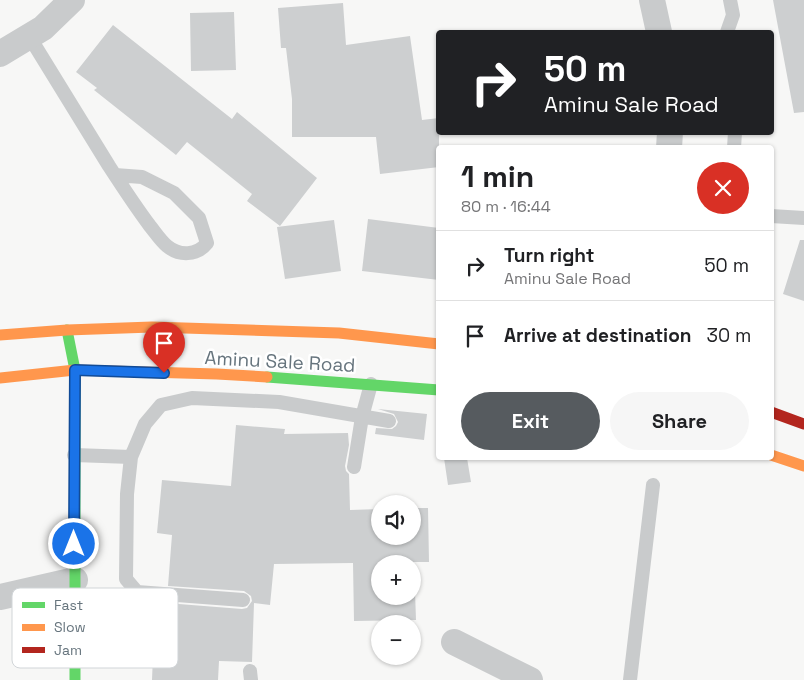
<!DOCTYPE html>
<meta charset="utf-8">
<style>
:root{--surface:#fff;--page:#f6f6f6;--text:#202124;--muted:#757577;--line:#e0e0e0;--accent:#565b5f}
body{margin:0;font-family:"Space Grotesk",sans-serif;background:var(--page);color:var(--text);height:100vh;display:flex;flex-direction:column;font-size:19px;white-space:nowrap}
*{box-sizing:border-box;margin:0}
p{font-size:16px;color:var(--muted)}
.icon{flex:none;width:28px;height:28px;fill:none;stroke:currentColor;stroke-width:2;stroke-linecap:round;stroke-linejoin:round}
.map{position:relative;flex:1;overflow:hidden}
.drawer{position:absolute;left:436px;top:145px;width:338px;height:315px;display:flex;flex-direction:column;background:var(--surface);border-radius:5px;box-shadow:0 1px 4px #0004}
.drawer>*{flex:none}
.top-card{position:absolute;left:436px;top:30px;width:338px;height:105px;border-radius:5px;box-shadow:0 1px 4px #0004;background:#202124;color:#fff;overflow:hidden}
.tools{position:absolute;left:371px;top:495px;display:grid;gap:10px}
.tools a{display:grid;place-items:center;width:50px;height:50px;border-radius:50%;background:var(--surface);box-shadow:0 1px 4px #0004;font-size:25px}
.pin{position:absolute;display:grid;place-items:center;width:42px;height:42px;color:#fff;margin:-51px -21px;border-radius:50% 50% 50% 0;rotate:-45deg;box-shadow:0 0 5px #0007}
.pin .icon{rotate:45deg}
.me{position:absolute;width:55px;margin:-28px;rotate:0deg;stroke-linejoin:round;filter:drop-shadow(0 0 4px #0008)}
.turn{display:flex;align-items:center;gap:18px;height:105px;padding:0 25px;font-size:22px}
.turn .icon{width:65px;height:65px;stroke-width:2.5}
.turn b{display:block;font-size:35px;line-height:42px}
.round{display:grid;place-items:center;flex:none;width:52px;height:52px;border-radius:26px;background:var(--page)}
.headline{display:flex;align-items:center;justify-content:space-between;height:85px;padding:0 25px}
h1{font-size:30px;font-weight:600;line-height:38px}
.cta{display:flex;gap:10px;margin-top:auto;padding:10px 25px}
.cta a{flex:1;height:58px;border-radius:30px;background:var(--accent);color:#fff;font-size:20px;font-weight:600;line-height:58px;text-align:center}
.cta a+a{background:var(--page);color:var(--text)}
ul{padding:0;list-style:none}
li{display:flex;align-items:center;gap:15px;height:70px;padding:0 25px;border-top:1px solid var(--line)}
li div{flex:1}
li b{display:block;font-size:19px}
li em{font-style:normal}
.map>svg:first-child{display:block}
.building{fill:#cdcfd0;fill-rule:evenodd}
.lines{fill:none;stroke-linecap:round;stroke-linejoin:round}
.lane{stroke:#c9cbcc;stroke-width:14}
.street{stroke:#c9cbcc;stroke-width:26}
.fast{stroke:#63d668;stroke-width:11}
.slow{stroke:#ff974d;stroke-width:11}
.jam{stroke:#b3261e;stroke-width:11}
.route-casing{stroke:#114b97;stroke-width:12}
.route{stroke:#1a73e8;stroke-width:9}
.labels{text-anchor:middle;stroke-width:5;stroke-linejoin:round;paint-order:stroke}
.street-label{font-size:19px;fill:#66747d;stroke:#fff}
.key{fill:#fff;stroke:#d1d5d8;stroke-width:1}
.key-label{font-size:14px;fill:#66747d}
</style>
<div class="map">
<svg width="804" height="680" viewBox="0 0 804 680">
<rect width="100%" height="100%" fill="#f7f7f6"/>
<path class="building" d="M 773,0 L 804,0 L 804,112 L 794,113 Z
M 343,3 L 346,45 L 410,36 L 422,120 L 439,118 L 439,167 L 380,174 L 376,137 L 292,137 L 292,99 L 286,48 L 281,48 L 278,8 Z
M 234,12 L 236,70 L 191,71 L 190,13 Z
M 113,25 L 232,119 L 237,112 L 317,178 L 280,226 L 247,201 L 252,194 L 187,142 L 176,155 L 94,90 L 97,88 L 76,72 Z
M 368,219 L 439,228 L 439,280 L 362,271 Z
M 334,220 L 341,271 L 285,279 L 277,227 Z
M 800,240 L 804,240 L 804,301 L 783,294 Z
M 378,409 L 427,414 L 424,440 L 375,434 L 376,428 L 392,429 L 396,426 L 398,422 L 394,414 Z
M 236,425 L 285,429 L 284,434 L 348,433 L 349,445 L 345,466 L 346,471 L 349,474 L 350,510 L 380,509 L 380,536 L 412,536 L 412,508 L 428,508 L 429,562 L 414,562 L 416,620 L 354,621 L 353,563 L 274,564 L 270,605 L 254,603 L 252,662 L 219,661 L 218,680 L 152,680 L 154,630 L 164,630 L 166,603 L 242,609 L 247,608 L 252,601 L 251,596 L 244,591 L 168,586 L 172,535 L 157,533 L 162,480 L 231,486 ZM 380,564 L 412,564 L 412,596 L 380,596 Z
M 444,458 L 467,458 L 471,482 L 448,485 Z"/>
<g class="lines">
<path class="lane" d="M 727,32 L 733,15 L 730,0
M 29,36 C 56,80 83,123 109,166 C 122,186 135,206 150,226 C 155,232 160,240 167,246 C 179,256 197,256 207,243 L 199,218 L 174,193 L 142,177 L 115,175
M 734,148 L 735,132
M 771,216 L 804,218
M 74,455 L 131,457 L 145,424 L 161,405 L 192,398 L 279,402 L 389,421
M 131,457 L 127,494 L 126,579 L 137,592 L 243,600
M 354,467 L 362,417 L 371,384
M 250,671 L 251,680
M 630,680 L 653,485"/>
<path class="street" d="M 652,0 L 659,32
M 0,54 L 43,28 L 72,0
M 669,148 L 670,132
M 0,597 L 75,580
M 454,642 L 530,680"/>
<path class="fast" d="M 67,330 L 75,370 L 75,680
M 267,377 L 439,390"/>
<path class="slow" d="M 0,335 L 67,330 L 152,327 L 339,333 L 439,344
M 0,378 L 75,370 L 217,374 L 267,377
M 771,455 L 804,466"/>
<path class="jam" d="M 771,412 L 804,424"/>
</g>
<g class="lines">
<defs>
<path id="route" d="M 74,544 L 75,370 L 164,373"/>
</defs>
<use href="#route" class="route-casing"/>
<use href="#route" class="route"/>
</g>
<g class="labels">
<g class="street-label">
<text transform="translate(280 361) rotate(3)" y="7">Aminu Sale Road</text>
</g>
</g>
<rect x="12" y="588" width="166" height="80" rx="8" class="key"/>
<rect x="22" y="602" width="23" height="6" fill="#63d668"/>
<rect x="22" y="624" width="23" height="7" fill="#ff974d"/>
<rect x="22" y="647" width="23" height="6" fill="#b3261e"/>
<g class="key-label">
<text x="54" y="610">Fast</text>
<text x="54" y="632">Slow</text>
<text x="54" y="655">Jam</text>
</g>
</svg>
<div class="tools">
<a><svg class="icon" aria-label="sound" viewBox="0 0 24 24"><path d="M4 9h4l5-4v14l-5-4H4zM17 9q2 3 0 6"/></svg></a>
<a>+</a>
<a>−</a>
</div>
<div class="pin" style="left:164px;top:373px;background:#d93025"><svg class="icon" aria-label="arrive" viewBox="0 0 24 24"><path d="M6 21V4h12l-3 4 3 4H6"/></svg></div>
<svg class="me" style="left:74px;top:544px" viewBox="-20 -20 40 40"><circle r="17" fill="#1a73e8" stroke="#fff" stroke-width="3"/><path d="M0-11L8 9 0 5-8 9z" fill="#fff"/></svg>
<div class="top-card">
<div class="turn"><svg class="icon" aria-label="right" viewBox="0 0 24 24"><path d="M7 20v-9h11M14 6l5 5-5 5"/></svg><div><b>50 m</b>Aminu Sale Road</div></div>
</div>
<section class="drawer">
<div class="headline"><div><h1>1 min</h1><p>80 m · 16:44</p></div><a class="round" style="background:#d93025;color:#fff"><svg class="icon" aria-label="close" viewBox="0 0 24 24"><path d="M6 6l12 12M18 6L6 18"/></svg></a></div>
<ul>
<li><svg class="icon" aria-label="right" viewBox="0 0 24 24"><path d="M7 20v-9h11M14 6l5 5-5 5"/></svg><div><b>Turn right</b><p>Aminu Sale Road</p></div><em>50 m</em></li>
<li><svg class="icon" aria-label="arrive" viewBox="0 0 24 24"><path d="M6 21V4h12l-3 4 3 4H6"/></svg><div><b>Arrive at destination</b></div><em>30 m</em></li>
</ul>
<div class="cta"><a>Exit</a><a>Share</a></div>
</section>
</div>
